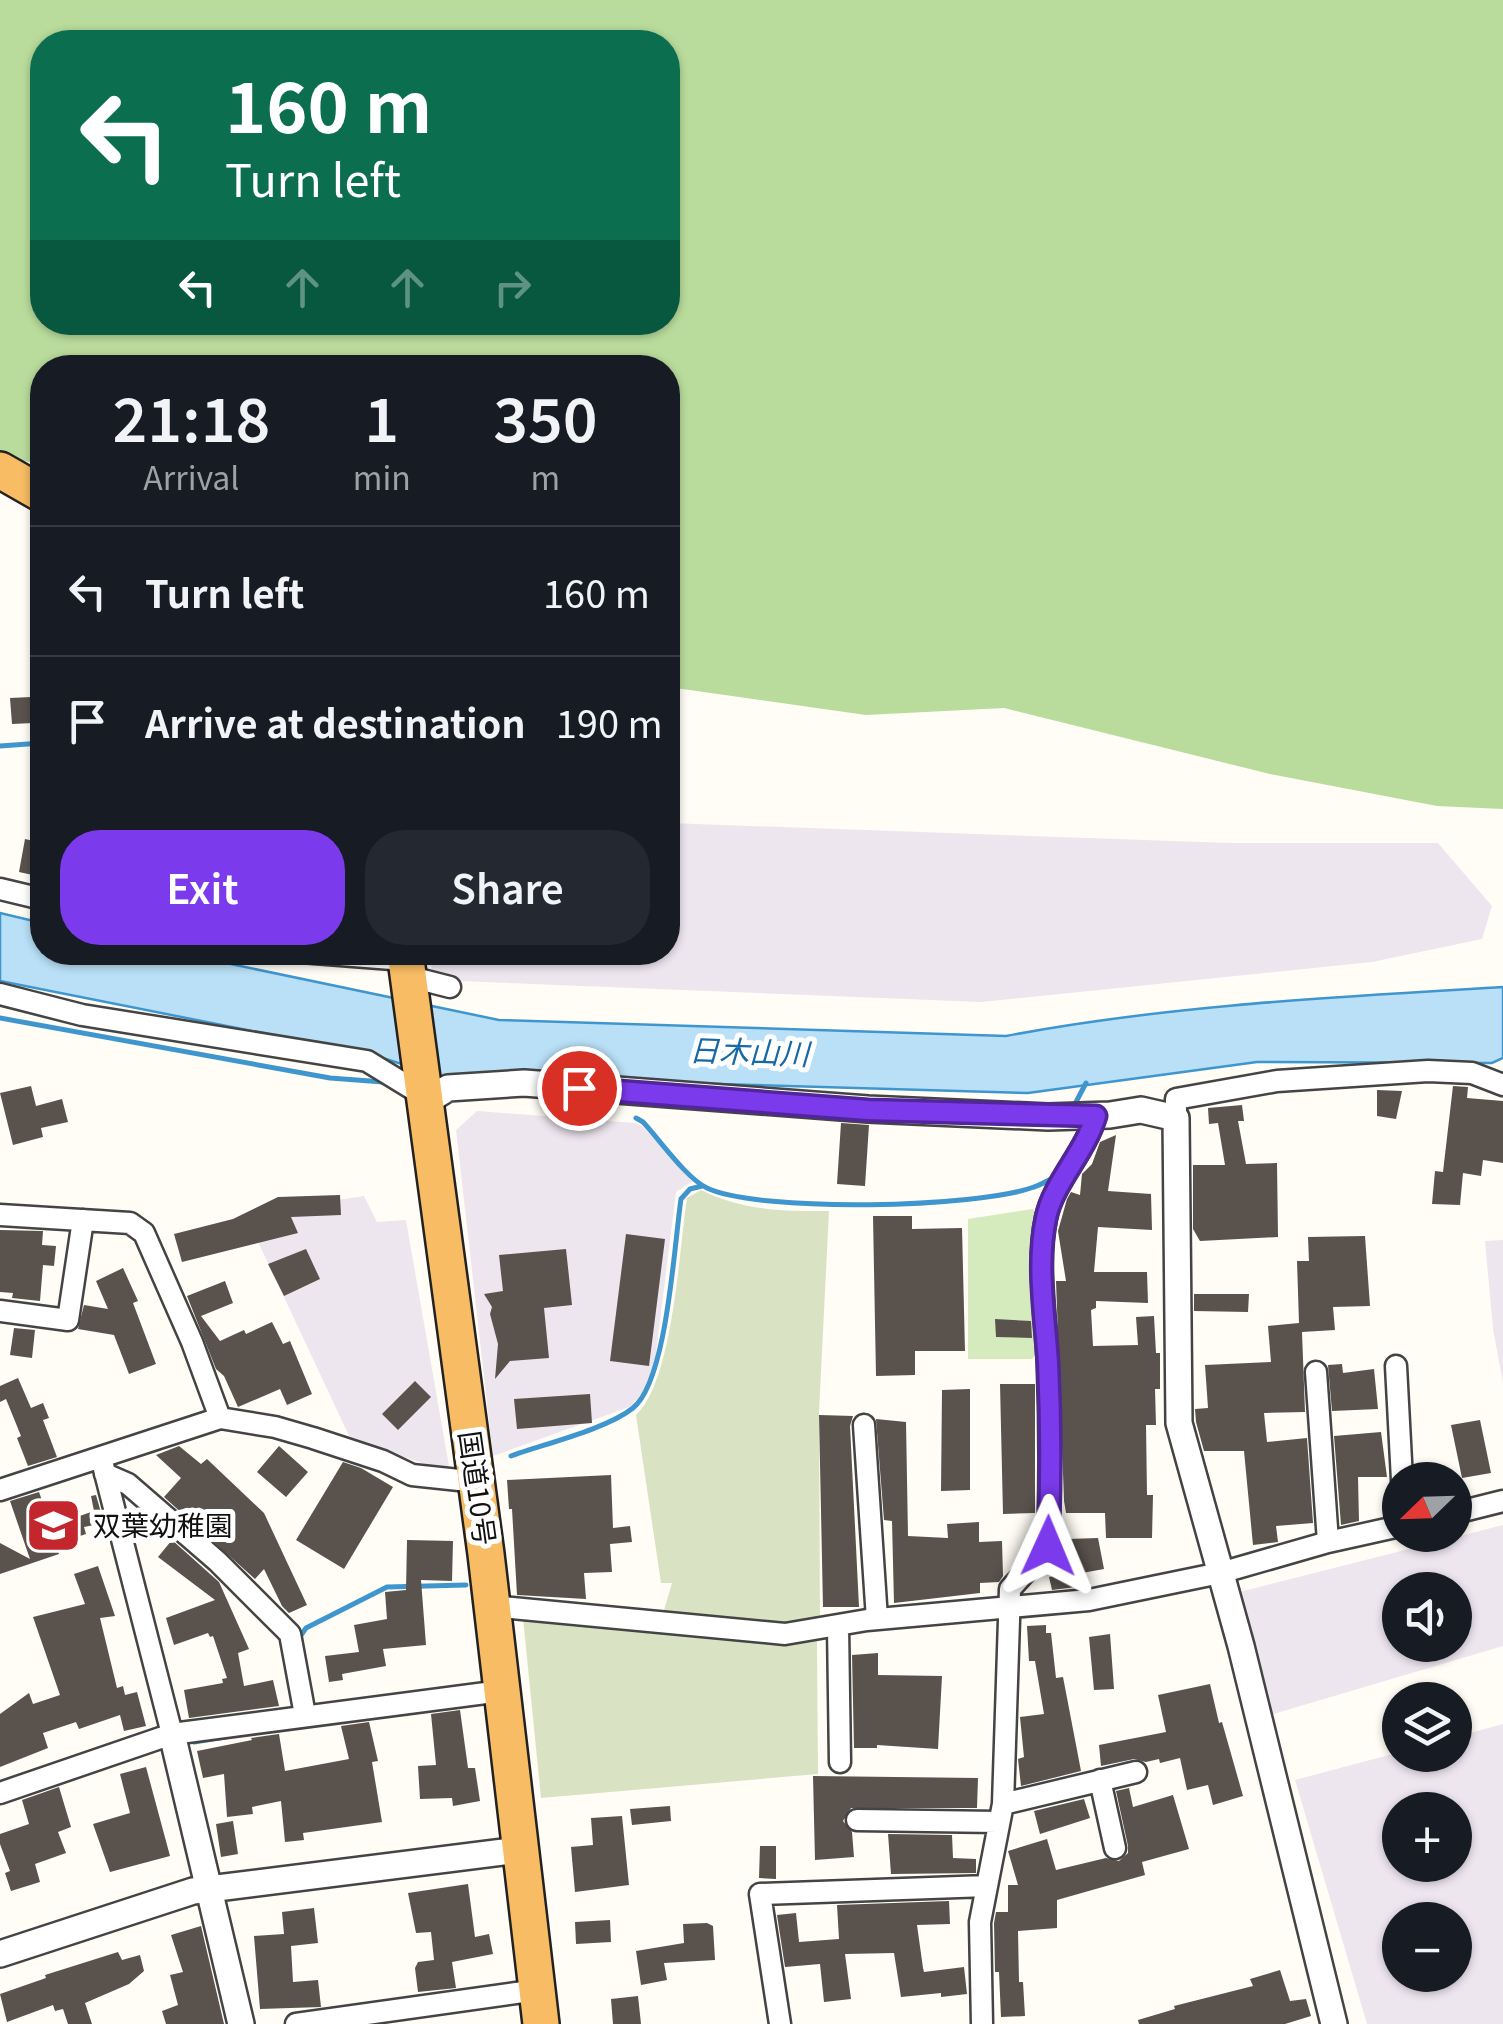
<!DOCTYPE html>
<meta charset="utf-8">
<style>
:root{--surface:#171b24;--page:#242831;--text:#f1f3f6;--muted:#9ea1a6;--line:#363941;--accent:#7c3aed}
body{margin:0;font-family:Georgia,"Noto Sans JP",serif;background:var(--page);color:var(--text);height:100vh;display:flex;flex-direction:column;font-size:38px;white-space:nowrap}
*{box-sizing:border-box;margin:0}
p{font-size:32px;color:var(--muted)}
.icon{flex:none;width:55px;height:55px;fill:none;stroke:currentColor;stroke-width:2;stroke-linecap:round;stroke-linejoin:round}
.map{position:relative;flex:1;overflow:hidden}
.side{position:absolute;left:30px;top:355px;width:650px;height:610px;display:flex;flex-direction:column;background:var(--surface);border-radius:40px;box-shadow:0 2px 8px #0004}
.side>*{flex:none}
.banner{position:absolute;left:30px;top:30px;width:650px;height:305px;border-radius:40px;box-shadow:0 2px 8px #0004;background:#0b6e4f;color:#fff;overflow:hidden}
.needle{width:65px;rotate:247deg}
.tools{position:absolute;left:1382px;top:1462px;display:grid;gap:20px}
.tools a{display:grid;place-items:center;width:90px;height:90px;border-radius:50%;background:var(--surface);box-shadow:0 2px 8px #0004;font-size:50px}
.pin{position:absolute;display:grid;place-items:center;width:85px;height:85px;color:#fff;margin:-42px;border:5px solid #fff;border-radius:50%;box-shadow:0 2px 10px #0007}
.me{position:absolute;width:110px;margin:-55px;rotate:1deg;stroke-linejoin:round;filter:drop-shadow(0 0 8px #0008)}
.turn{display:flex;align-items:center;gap:35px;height:210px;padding:0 30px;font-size:45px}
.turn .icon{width:130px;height:130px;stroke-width:2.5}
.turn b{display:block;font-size:70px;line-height:85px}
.lanes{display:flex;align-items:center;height:95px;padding:0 30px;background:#0003;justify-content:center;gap:50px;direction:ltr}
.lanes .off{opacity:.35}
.eta{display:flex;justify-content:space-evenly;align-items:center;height:170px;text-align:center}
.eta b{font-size:60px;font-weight:600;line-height:70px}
.cta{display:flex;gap:20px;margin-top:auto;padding:20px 30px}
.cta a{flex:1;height:115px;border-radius:40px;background:var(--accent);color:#fff;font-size:40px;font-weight:600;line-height:115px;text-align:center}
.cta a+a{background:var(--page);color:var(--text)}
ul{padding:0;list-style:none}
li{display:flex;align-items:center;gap:30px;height:130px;padding:0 30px;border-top:2px solid var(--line)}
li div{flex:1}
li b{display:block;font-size:38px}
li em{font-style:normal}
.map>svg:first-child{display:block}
.industrial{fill:#eee6ef;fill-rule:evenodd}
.green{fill:#d5ebbd}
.forest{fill:#b9dc9c;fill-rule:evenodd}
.cemetery{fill:#d9e3c4}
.water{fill:#b9e0f7;stroke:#3f96cf;stroke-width:2.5}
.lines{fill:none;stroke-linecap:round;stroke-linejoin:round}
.stream{stroke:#3f96cf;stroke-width:5}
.building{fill:#5a524d}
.minor-casing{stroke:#444;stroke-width:25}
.tertiary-casing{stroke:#444;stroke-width:30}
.trunk-casing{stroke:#222;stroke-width:40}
.minor{stroke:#fff;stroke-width:20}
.tertiary{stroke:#fff;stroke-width:25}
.trunk{stroke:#f7bc64;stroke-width:35}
.route-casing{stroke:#51269a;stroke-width:25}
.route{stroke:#7c3aed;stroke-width:18}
.labels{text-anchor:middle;stroke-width:10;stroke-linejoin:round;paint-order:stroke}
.street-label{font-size:28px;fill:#111;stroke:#fff}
.poi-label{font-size:28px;fill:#111;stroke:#fff;text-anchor:start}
.water-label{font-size:30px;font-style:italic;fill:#1768a6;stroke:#fff}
</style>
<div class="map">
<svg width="1503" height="2024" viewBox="0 0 1503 2024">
<rect width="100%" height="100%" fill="#fffdf5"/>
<path class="industrial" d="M 668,823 L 1230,843 L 1438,843 L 1492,906 L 1482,939 L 1372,962 L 981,1002 L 434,980 L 429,953 L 668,952 Z
M 477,1111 L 635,1123 L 643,1127 L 693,1181 L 676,1192 L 653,1377 L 632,1406 L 493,1456 L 456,1130 Z
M 364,1196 L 377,1222 L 406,1220 L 450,1472 L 351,1440 L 245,1214 Z
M 1503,1240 L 1503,1383 L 1493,1329 L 1485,1241 Z
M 1503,1525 L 1503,1646 L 1270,1715 L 1239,1592 ZM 1400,1590 L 1455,1590 L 1455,1645 L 1400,1645 Z
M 1503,1724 L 1503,2024 L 1367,2024 L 1295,1780 L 1400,1752 L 1400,1755 L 1455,1755 L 1455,1737 ZM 1455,1810 L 1455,1865 L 1400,1865 L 1400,1810 ZM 1455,1920 L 1455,1975 L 1400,1975 L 1400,1920 Z"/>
<path class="green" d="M 1033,1209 L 1040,1218 L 1038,1352 L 1032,1359 L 968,1359 L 968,1219 Z"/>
<path class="forest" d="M 0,0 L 1503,0 L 1503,809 L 1437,806 L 1270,774 L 1004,708 L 866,715 L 668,687 L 668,368 L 42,368 L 42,463 L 0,459 ZM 42,42 L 668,42 L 668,322 L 42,322 Z"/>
<path class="cemetery" d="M 701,1190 C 744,1211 782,1211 829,1211 L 819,1412 L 820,1620 L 805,1625 L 662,1617 L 672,1583 L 661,1583 L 636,1415 C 673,1381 679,1250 687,1198 Z
M 523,1618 L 817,1638 L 818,1774 L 541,1798 Z"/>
<path class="water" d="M 0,913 L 42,923 L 42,952 L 178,953 L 499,1020 L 1006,1036 C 1169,1005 1337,997 1503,987 L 1503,1058 L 1492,1063 L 1257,1062 L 1028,1093 L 440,1076 L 373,1055 L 0,981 Z"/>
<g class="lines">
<path class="stream" d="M 0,746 L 42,743
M 0,1018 L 330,1078 L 383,1082
M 1076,1102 L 1086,1083
M 636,1118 L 643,1122 C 659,1139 687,1179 707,1188 C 761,1213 977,1208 1034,1187 C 1041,1185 1048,1180 1055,1177
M 511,1456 C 544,1444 607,1429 633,1408 C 667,1381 674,1246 681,1199 L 690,1189 L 702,1186
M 299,1638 L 306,1628 L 387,1587 L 466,1585
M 194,1742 L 225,1737"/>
</g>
<path class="building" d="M 31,697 L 33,723 L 12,724 L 10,698 Z
M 25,839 L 42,843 L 42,877 L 19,872 Z
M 31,1086 L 36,1106 L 62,1099 L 68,1122 L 41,1128 L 43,1137 L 13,1145 L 0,1093 Z
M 1453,1086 L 1468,1087 L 1467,1098 L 1503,1101 L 1503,1163 L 1483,1160 L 1481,1176 L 1463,1173 L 1460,1205 L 1432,1204 L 1435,1171 L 1443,1172 Z
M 1377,1090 L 1402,1091 L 1396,1119 L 1377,1116 Z
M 1242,1105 L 1244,1121 L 1238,1121 L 1246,1164 L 1277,1163 L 1278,1237 L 1200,1241 L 1193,1229 L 1193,1165 L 1225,1165 L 1218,1123 L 1209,1124 L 1208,1108 Z
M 841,1123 L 869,1125 L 865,1186 L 837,1184 Z
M 1116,1135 L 1108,1191 L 1151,1194 L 1152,1230 L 1098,1227 L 1094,1272 L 1147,1272 L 1148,1303 L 1096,1301 L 1096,1308 L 1091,1310 L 1093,1346 L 1138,1345 L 1136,1317 L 1154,1316 L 1156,1353 L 1160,1353 L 1160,1389 L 1155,1389 L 1156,1425 L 1146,1425 L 1147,1495 L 1153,1495 L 1152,1538 L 1106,1538 L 1105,1513 L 1066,1513 L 1064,1501 L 1056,1281 L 1066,1281 L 1058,1231 L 1067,1199 L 1071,1192 L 1080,1195 L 1082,1174 L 1092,1164 L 1100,1142 Z
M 340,1195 L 341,1215 L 291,1217 L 298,1233 L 182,1262 L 174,1234 L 233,1219 L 278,1197 Z
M 873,1216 L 912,1216 L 912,1229 L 962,1228 L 965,1351 L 915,1351 L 915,1375 L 876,1376 Z
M 0,1230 L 43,1231 L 42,1245 L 56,1246 L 54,1266 L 43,1265 L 40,1301 L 12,1298 L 13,1293 L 0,1292 Z
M 626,1234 L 665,1239 L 649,1366 L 610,1361 Z
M 1365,1236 L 1370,1306 L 1333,1307 L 1335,1330 L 1302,1332 L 1305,1412 L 1264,1413 L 1267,1442 L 1307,1438 L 1313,1523 L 1276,1526 L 1278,1542 L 1253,1545 L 1244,1451 L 1204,1451 L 1196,1422 L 1195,1409 L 1208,1408 L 1205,1365 L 1271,1362 L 1268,1326 L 1299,1323 L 1297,1261 L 1309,1261 L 1308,1237 Z
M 306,1249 L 320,1279 L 284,1296 L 268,1264 Z
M 566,1249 L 572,1305 L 544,1308 L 549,1358 L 510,1361 L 495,1379 L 498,1344 L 490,1314 L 492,1307 L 484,1294 L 503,1291 L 499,1255 Z
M 123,1268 L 138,1301 L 133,1303 L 156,1364 L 129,1374 L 114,1335 L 78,1329 L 84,1305 L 108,1309 L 96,1281 Z
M 225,1281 L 233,1303 L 201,1316 L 220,1341 L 244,1330 L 246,1334 L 272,1322 L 283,1344 L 290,1341 L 312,1394 L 287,1405 L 280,1389 L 238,1407 L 224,1376 L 216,1369 L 187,1296 Z
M 1194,1294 L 1249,1294 L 1248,1312 L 1194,1311 Z
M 995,1319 L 1031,1321 L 1032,1338 L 996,1337 Z
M 14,1328 L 35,1330 L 32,1358 L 10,1355 Z
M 1342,1364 L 1343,1373 L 1374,1369 L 1378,1409 L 1332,1411 L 1328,1365 Z
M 18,1378 L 31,1408 L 43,1403 L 49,1418 L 43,1420 L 57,1457 L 28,1466 L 17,1438 L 21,1436 L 6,1399 L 0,1402 L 0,1386 Z
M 415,1381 L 431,1397 L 398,1430 L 382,1414 Z
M 1000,1384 L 1035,1384 L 1035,1513 L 1003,1514 Z
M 970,1389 L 970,1490 L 941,1491 L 942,1390 Z
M 590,1394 L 592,1423 L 517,1429 L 514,1399 Z
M 819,1415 L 853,1416 L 850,1426 L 859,1607 L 823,1607 Z
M 876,1419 L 906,1422 L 908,1536 L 948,1538 L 947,1524 L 979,1522 L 979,1542 L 1002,1541 L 1003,1576 L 999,1582 L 980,1583 L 980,1593 L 894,1603 L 892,1521 L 884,1520 Z
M 1480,1420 L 1491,1473 L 1462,1478 L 1451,1425 Z
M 1381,1432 L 1387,1477 L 1358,1477 L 1359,1521 L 1341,1525 L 1334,1436 Z
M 179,1446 L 201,1464 L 207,1459 L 264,1513 L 307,1605 L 289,1613 L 282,1606 L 264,1569 L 255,1579 L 164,1497 L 181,1478 L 156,1455 Z
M 279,1446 L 308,1472 L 286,1497 L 257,1472 Z
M 343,1462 L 361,1468 L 393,1487 L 344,1569 L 296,1540 Z
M 611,1475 L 613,1528 L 630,1526 L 632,1542 L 610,1544 L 612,1572 L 584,1573 L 586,1599 L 517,1595 L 512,1509 L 509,1509 L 507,1480 Z
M 39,1492 L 51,1526 L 94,1511 L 91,1496 L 96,1495 L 104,1523 L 84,1527 L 86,1534 L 56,1544 L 59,1554 L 0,1574 L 0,1543 L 30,1559 L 10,1501 Z
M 1098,1538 L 1104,1569 L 1082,1573 L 1084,1586 L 1052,1590 L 1049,1577 L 1058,1575 L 1056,1562 L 1069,1559 L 1068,1539 Z
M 172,1540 L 219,1582 L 249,1649 L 238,1653 L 244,1686 L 273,1680 L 279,1706 L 189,1718 L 184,1690 L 223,1683 L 222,1679 L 227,1678 L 213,1636 L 210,1637 L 208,1633 L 174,1645 L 166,1618 L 215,1600 L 158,1557 Z
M 407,1540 L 453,1541 L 452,1581 L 421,1580 L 426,1645 L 383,1649 L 386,1666 L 342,1674 L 343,1680 L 329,1682 L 325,1656 L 359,1652 L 354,1625 L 387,1619 L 385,1592 L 406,1590 Z
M 98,1566 L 115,1616 L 100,1618 L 117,1688 L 123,1686 L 125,1695 L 137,1692 L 146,1726 L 124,1731 L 120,1715 L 79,1729 L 76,1722 L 43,1733 L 48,1748 L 0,1767 L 0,1714 L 29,1693 L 33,1704 L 60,1695 L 33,1617 L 85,1604 L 74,1574 Z
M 1046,1625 L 1046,1633 L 1051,1633 L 1056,1678 L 1063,1677 L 1081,1771 L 1021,1786 L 1018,1759 L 1024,1757 L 1020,1717 L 1044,1714 L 1035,1661 L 1029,1661 L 1027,1626 Z
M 1110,1634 L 1114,1689 L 1094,1690 L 1089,1637 Z
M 878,1653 L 878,1675 L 942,1676 L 938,1749 L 877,1745 L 877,1748 L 854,1748 L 852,1655 Z
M 1210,1684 L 1219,1723 L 1222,1722 L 1243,1796 L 1213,1805 L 1208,1785 L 1187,1790 L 1180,1758 L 1160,1763 L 1159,1759 L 1146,1762 L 1134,1759 L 1101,1766 L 1099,1745 L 1166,1732 L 1158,1695 Z
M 460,1710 L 468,1768 L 475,1768 L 480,1801 L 453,1806 L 452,1798 L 420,1799 L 418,1766 L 436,1765 L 431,1714 Z
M 369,1722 L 378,1761 L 372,1762 L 382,1822 L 303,1833 L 304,1840 L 285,1842 L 281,1801 L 252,1807 L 253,1814 L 227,1817 L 224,1774 L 203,1778 L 197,1751 L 252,1740 L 251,1738 L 279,1734 L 285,1771 L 349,1759 L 341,1726 Z
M 146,1767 L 170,1856 L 110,1872 L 93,1824 L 130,1813 L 120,1774 Z
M 813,1776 L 978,1778 L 977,1808 L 851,1808 L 843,1821 L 852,1832 L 854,1857 L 815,1860 Z
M 59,1787 L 71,1827 L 58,1832 L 66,1853 L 35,1864 L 40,1882 L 11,1891 L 5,1873 L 10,1871 L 0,1844 L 0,1834 L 29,1824 L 22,1800 Z
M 1129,1788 L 1133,1807 L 1173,1795 L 1189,1849 L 1142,1862 L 1145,1875 L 1057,1900 L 1057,1928 L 1018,1931 L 1019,1982 L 1023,1982 L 1025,2016 L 1001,2017 L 999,1972 L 995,1972 L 994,1923 L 996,1912 L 1008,1912 L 1008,1885 L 1018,1885 L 1008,1851 L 1047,1839 L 1056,1870 L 1106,1858 L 1119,1861 L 1128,1853 L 1128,1846 L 1116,1791 Z
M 1084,1799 L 1090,1818 L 1040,1834 L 1034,1811 Z
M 670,1806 L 671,1821 L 632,1825 L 630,1809 Z
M 622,1816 L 629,1885 L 575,1892 L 571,1847 L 593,1845 L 591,1818 Z
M 233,1821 L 238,1854 L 221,1857 L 216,1824 Z
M 888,1834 L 952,1835 L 953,1858 L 976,1859 L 976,1873 L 891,1874 Z
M 760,1846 L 776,1846 L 776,1879 L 759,1878 Z
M 468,1884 L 475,1937 L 489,1934 L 493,1954 L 452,1962 L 456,1988 L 418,1992 L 415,1968 L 418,1962 L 434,1960 L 431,1932 L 416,1933 L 408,1893 Z
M 949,1901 L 950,1924 L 917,1925 L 923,1968 L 924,1972 L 964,1967 L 967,1994 L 941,1997 L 941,1993 L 901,1997 L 894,1953 L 845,1954 L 851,1999 L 824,2002 L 820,1964 L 785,1967 L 777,1915 L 796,1913 L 799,1942 L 839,1939 L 837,1905 Z
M 314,1908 L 318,1943 L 291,1946 L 293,1982 L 318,1980 L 321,2007 L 260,2009 L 254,1936 L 284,1934 L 282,1912 Z
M 610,1920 L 611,1942 L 576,1944 L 575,1922 Z
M 707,1923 L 713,1926 L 715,1960 L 664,1963 L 667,1980 L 641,1985 L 636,1951 L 684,1943 L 683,1924 Z
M 201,1926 L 224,2024 L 166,2024 L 162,2011 L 178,2005 L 170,1975 L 183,1972 L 171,1935 Z
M 118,1952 L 122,1960 L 140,1955 L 144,1971 L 129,1984 L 85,2003 L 92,2024 L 68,2024 L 63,2009 L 55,2011 L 53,2005 L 7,2022 L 0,1994 L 46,1978 L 45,1975 Z
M 1280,1970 L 1290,2001 L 1306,1999 L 1311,2016 L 1285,2024 L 1139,2024 L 1138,2020 L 1175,2009 L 1174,2006 L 1253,1986 L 1250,1979 Z
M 638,1996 L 641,2024 L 613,2024 L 611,1999 Z"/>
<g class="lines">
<defs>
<path id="minor" d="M 0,889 L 42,899
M 301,952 L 405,960
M 407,976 L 450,987
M 0,994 L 82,1015 L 367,1061 L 416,1091 L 425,1099
M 1176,1118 L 1176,1099 L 1277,1081 L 1428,1071 L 1472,1073 L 1503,1085
M 0,1215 L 130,1223 L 144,1233 L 192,1342 L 220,1418
M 0,1311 L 68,1320 L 83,1220
M 1396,1366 L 1402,1480
M 1316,1372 L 1328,1542
M 864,1425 L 877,1619
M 103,1465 L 172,1734
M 105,1474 L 128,1484 L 217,1561 L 290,1634 L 305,1715
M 0,1490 L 220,1418 L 275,1427 L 313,1438 L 383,1461 L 412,1475 L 459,1480 L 475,1476
M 1455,1513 L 1503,1501
M 491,1606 L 785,1634 L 867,1620 L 1089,1600 L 1220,1573 L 1328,1542 L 1400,1526
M 838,1626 L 840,1762
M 1100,1780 L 1115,1848
M 0,1793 L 172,1734 L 501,1691
M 1003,1804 L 1136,1772
M 857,1820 L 997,1822
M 296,2024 L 537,1990
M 780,2024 L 760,1894 L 987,1886
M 982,2024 L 980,1922 L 1003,1804 L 1010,1589 L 1048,1547 C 1050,1488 1050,1429 1048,1371 C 1047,1321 1036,1267 1046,1218 C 1053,1184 1084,1154 1096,1116"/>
<path id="tertiary" d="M 427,1101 L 448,1088 L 524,1083 L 868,1109 L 1048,1117 L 1110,1115 L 1141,1110 L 1176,1118 L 1179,1423 L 1241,1646 L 1334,2024
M 172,1734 L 241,2024
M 0,1954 L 193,1891 L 519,1850"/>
<path id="trunk" d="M 0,470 L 42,494
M 405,952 L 486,1554 L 541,2024"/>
</defs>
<use href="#minor" class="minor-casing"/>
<use href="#tertiary" class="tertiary-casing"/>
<use href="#trunk" class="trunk-casing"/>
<use href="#minor" class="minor"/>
<use href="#tertiary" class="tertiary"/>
<use href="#trunk" class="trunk"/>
</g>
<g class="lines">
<defs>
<path id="route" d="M 579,1088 L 868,1110 L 1096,1116 C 1084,1154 1053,1183 1046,1218 C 1036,1264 1045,1316 1048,1363 C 1051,1423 1051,1486 1048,1546"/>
</defs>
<use href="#route" class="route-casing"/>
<use href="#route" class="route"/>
</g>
<defs>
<symbol id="school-square" viewBox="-11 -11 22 22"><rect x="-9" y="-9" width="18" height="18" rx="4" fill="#c4262e" stroke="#fff"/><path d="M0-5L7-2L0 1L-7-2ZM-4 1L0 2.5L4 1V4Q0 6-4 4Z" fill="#fff"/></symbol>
</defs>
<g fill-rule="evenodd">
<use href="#school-square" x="22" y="1494" width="63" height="63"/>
</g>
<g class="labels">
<g class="street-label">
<text transform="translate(477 1488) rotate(82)" y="10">国道10号</text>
</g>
<g class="poi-label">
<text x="93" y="1536">双葉幼稚園</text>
</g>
<g class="water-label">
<text transform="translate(749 1053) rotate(2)" y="10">日木山川</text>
</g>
</g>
</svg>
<div class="tools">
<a><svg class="needle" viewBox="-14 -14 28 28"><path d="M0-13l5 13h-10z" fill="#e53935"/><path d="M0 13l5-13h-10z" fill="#9ea1a6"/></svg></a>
<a><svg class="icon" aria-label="sound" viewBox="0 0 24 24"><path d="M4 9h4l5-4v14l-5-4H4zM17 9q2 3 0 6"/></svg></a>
<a><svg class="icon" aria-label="layers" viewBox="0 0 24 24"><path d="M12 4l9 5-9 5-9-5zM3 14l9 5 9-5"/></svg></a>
<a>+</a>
<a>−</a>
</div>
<div class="pin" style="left:579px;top:1088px;background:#d93025"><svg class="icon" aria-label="arrive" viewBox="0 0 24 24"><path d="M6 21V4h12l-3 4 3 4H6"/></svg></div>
<svg class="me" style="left:1048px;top:1546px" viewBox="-20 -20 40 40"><path d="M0-17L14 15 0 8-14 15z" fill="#7c3aed" stroke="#fff" stroke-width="4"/></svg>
<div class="banner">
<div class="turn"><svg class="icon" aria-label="left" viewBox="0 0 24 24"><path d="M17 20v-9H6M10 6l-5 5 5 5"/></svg><div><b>160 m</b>Turn left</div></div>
<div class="lanes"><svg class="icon" aria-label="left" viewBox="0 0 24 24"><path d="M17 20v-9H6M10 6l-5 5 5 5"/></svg><svg class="icon off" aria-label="ahead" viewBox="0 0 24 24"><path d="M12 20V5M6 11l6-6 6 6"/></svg><svg class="icon off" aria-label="ahead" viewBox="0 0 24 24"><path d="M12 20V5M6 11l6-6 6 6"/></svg><svg class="icon off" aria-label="right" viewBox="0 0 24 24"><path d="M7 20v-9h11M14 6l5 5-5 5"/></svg></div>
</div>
<section class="side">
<div class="eta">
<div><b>21:18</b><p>Arrival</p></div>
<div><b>1</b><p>min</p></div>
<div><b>350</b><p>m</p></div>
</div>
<ul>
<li><svg class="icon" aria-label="left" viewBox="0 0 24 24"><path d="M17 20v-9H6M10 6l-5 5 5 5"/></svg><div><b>Turn left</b></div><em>160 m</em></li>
<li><svg class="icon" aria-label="arrive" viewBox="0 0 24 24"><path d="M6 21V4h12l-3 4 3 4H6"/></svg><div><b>Arrive at destination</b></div><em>190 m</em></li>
</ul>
<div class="cta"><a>Exit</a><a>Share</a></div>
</section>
</div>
